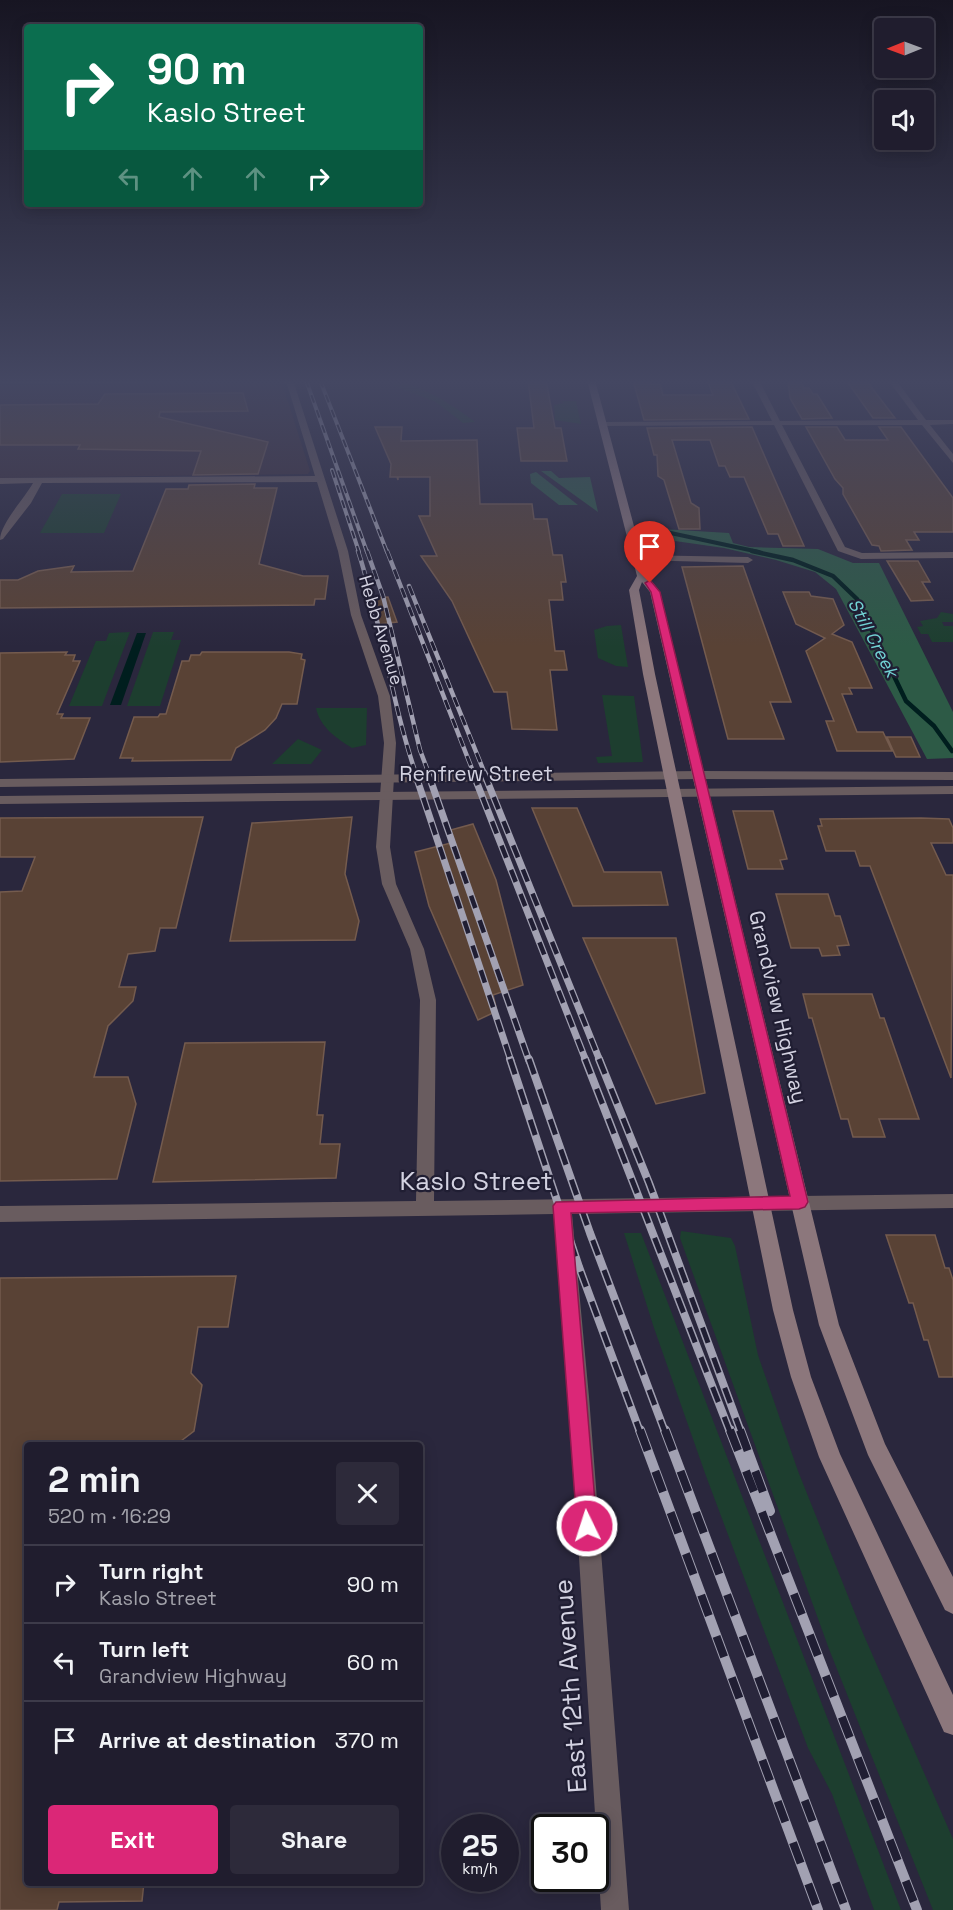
<!DOCTYPE html>
<meta charset="utf-8">
<style>
:root{--surface:#201d2e;--page:#2d2a3a;--text:#f1f3f6;--muted:#a2a2aa;--line:#3d3b4a;--accent:#db2777}
body{margin:0;font-family:"Space Grotesk",sans-serif;background:var(--page);color:var(--text);height:100vh;display:flex;flex-direction:column;font-size:22px;white-space:nowrap}
*{box-sizing:border-box;margin:0}
p{font-size:20px;color:var(--muted)}
.icon{flex:none;width:33px;height:33px;fill:none;stroke:currentColor;stroke-width:2;stroke-linecap:round;stroke-linejoin:round}
.map{position:relative;flex:1;overflow:hidden}
.drawer{position:absolute;left:24px;top:1442px;width:399px;height:444px;display:flex;flex-direction:column;background:var(--surface);border-radius:6px;box-shadow:0 3px 15px #0003,0 0 0 2px var(--line)}
.drawer>*{flex:none}
.hud{position:absolute;left:24px;top:24px;width:399px;height:183px;border-radius:6px;box-shadow:0 3px 15px #0003,0 0 0 2px var(--line);background:#0b6e4f;color:#fff;overflow:hidden}
.needle{width:39px;rotate:269deg}
.fabs{position:absolute;left:874px;top:18px;display:grid;gap:12px}
.fabs a{display:grid;place-items:center;width:60px;height:60px;border-radius:6px;background:var(--surface);box-shadow:0 3px 15px #0003,0 0 0 2px var(--line);font-size:30px}
.speed{position:absolute;left:441px;top:1814px;display:flex;gap:12px;font-size:30px;font-weight:700;text-align:center}
.speed>*{display:grid;place-content:center;width:78px;height:78px;border-radius:50%;background:var(--surface);box-shadow:0 3px 15px #0003,0 0 0 2px var(--line);line-height:1}
.speed small{font-size:15px;font-weight:400}
.speed .limit{border:3px solid #111;border-radius:9px;background:#fff;color:#111}
.pin{position:absolute;display:grid;place-items:center;width:51px;height:51px;color:#fff;margin:-62px -26px;border-radius:50% 50% 50% 0;rotate:-45deg;box-shadow:0 0 6px #0007}
.pin .icon{rotate:45deg}
.me{position:absolute;width:66px;margin:-33px;rotate:356deg;stroke-linejoin:round;filter:drop-shadow(0 0 4px #0008)}
.turn{display:flex;align-items:center;gap:21px;height:126px;padding:0 24px;font-size:27px}
.turn .icon{width:78px;height:78px;stroke-width:2.5}
.turn b{display:block;font-size:42px;line-height:51px}
.lanes{display:flex;align-items:center;height:57px;padding:0 24px;background:#0003;justify-content:center;gap:30px;direction:ltr}
.lanes .off{opacity:.35}
.round{display:grid;place-items:center;flex:none;width:63px;height:63px;border-radius:6px;background:var(--page)}
.head{display:flex;align-items:center;justify-content:space-between;height:102px;padding:0 24px}
h1{font-size:36px;font-weight:600;line-height:45px}
.primary-button{display:flex;gap:12px;margin-top:auto;padding:12px 24px}
.primary-button a{flex:1;height:69px;border-radius:6px;background:var(--accent);color:#fff;font-size:24px;font-weight:600;line-height:69px;text-align:center}
.primary-button a+a{background:var(--page);color:var(--text)}
ul{padding:0;list-style:none}
li{display:flex;align-items:center;gap:18px;height:78px;padding:0 24px;border-top:2px solid var(--line)}
li div{flex:1}
li b{display:block;font-size:22px}
li em{font-style:normal}
.map>svg:first-child{display:block}
.industrial{fill:#3b2d39}
.green{fill:#1d3e2f}
.forest{fill:#2d5a46}
.water{fill:#001e1e}
.lines{fill:none;stroke-linecap:round;stroke-linejoin:round}
.stream-far1{stroke:#001e1e;stroke-width:4}
.stream{stroke:#001e1e;stroke-width:4.5}
.building{fill:#594235;stroke:#745b4e;stroke-width:1.5}
.minor{fill:#695c5f;fill-rule:evenodd}
.tertiary{fill:#695c5f;fill-rule:evenodd}
.secondary{fill:#8c777c;fill-rule:evenodd}
.rail-far4-casing{stroke:#a2a1b2;stroke-width:4}
.rail-far3-casing{stroke:#a2a1b2;stroke-width:4.5}
.rail-far2-casing{stroke:#a2a1b2;stroke-width:7}
.rail-far1-casing{stroke:#a2a1b2;stroke-width:8}
.rail-casing{stroke:#a2a1b2;stroke-width:10}
.rail-far4{stroke:#201e33;stroke-width:2;stroke-dasharray:8;stroke-linecap:butt}
.rail-far3{stroke:#201e33;stroke-width:3;stroke-dasharray:10;stroke-linecap:butt}
.rail-far2{stroke:#201e33;stroke-width:4.5;stroke-dasharray:13;stroke-linecap:butt}
.rail-far1{stroke:#201e33;stroke-width:5;stroke-dasharray:16;stroke-linecap:butt}
.rail{stroke:#201e33;stroke-width:8;stroke-dasharray:22;stroke-linecap:butt}
.route{fill:#db2777;stroke:#8e194d;stroke-width:1.5}
.labels{text-anchor:middle;stroke-width:4.5;stroke-linejoin:round;paint-order:stroke}
.far-street-label{font-size:18px;fill:#d3d2e1;stroke:#201e33}
.far-water-label{font-size:18px;font-style:italic;fill:#71d1d3;stroke:#201e33}
.street-label{font-size:21px;fill:#d3d2e1;stroke:#201e33}
.near-street-label{font-size:26px;fill:#d3d2e1;stroke:#201e33}
</style>
<div class="map">
<svg width="953" height="1910" viewBox="0 0 953 1910">
<rect width="100%" height="100%" fill="#2a273d"/>
<path class="industrial" d="M 272,383 L 283,386 L 310,471 L 308,474 L 0,478 L 0,385 Z"/>
<path class="green" d="M 379,380 C 415,380 447,401 475,422 L 463,423 L 436,402 Z
M 561,401 L 576,401 L 581,424 L 555,420 L 554,405 L 564,403 Z
M 62,494 L 121,494 L 104,533 L 40,533 Z
M 941,612 L 953,614 L 953,622 L 942,622 L 944,626 L 953,626 L 953,642 L 932,642 L 928,634 L 921,634 L 917,627 L 923,626 L 920,621 L 937,618 Z
M 621,625 L 628,667 L 616,666 L 598,658 L 594,630 L 607,626 Z
M 130,632 L 102,706 L 69,706 L 96,641 L 106,641 L 109,633 Z
M 153,632 L 174,632 L 171,640 L 181,640 L 160,706 L 127,706 Z
M 602,695 L 634,696 L 643,762 L 598,763 L 596,757 L 612,756 Z
M 316,708 L 367,708 L 366,745 L 352,748 C 336,738 320,727 316,708 Z
M 298,739 L 322,750 L 311,764 L 272,764 Z
M 681,1231 L 731,1238 L 735,1246 L 758,1355 L 798,1471 L 862,1631 L 953,1839 L 953,1910 L 933,1910 L 829,1649 L 680,1238 Z
M 624,1233 L 641,1233 L 901,1910 L 874,1910 L 832,1794 L 808,1748 L 706,1476 L 654,1328 Z"/>
<path class="forest" d="M 541,471 L 551,471 L 559,478 L 590,477 L 598,512 Z
M 536,472 L 578,505 L 559,505 L 531,483 L 530,474 Z
M 662,529 L 729,533 L 733,543 L 749,547 L 818,549 L 853,563 L 879,563 L 953,712 L 953,758 L 927,759 L 836,589 L 815,572 L 776,560 L 724,548 L 661,539 Z"/>
<path class="water" d="M 137,633 L 146,633 L 121,705 L 110,705 Z"/>
<g class="lines">
<path class="stream-far1" d="M 666,532 L 759,552"/>
<path class="stream" d="M 752,551 L 793,560 L 833,576 L 857,599 L 906,701 L 934,726 L 952,751"/>
</g>
<path class="building" d="M 528,380 L 546,380 L 555,428 L 561,428 L 567,461 L 521,461 L 517,428 L 534,428 Z
M 633,380 L 650,380 L 651,384 L 660,384 L 663,395 L 713,395 L 708,382 L 730,380 L 749,419 L 644,420 Z
M 788,380 L 800,380 L 804,388 L 809,388 L 813,394 L 817,394 L 832,418 L 802,419 L 790,398 Z
M 846,380 L 866,380 L 895,418 L 873,418 Z
M 243,393 L 248,411 L 160,412 L 159,417 L 268,442 L 258,474 L 193,475 L 201,451 L 78,449 L 80,445 L 0,445 L 0,405 L 98,404 L 105,394 Z
M 375,427 L 402,427 L 401,441 L 477,440 L 480,504 L 532,504 L 534,519 L 547,519 L 553,555 L 562,555 L 566,582 L 561,582 L 563,600 L 549,600 L 555,651 L 564,651 L 567,670 L 550,670 L 557,730 L 512,729 L 507,692 L 494,692 L 452,601 L 421,556 L 437,556 L 419,516 L 430,516 L 430,477 L 398,477 L 398,480 L 397,477 L 390,477 L 391,464 Z
M 752,427 L 771,471 L 804,546 L 783,546 L 778,534 L 768,534 L 744,477 L 730,477 L 725,466 L 719,466 L 710,440 L 672,440 L 691,503 L 699,508 L 700,529 L 679,529 L 664,480 L 658,476 L 657,455 L 654,455 L 647,428 Z
M 806,427 L 837,427 L 845,440 L 888,440 L 879,427 L 901,427 L 953,498 L 953,532 L 914,532 L 919,540 L 906,540 L 912,550 L 881,551 L 879,546 L 872,545 L 843,494 L 843,488 L 835,479 Z
M 255,484 L 254,488 L 277,488 L 259,564 L 303,576 L 328,576 L 325,599 L 315,599 L 314,605 L 0,608 L 0,580 L 18,580 L 38,571 L 74,566 L 71,572 L 133,571 L 166,489 L 188,489 L 189,485 Z
M 887,561 L 918,561 L 930,582 L 922,582 L 933,600 L 911,601 Z
M 743,566 L 791,702 L 770,702 L 784,739 L 728,739 L 682,567 Z
M 783,592 L 809,592 L 811,596 L 833,599 L 844,625 L 832,634 L 852,642 L 872,688 L 849,688 L 852,694 L 842,694 L 857,732 L 883,732 L 892,751 L 837,751 L 826,721 L 834,721 L 806,651 L 825,638 L 796,624 Z
M 388,597 L 397,622 L 379,624 L 371,598 Z
M 67,652 L 65,655 L 75,655 L 73,661 L 80,661 L 57,714 L 63,714 L 61,718 L 90,718 L 74,759 L 0,762 L 0,653 Z
M 202,652 L 289,652 L 302,654 L 301,659 L 305,660 L 297,704 L 282,704 L 276,718 L 265,730 L 236,748 L 231,760 L 132,761 L 133,758 L 120,758 L 134,717 L 158,717 L 160,714 L 166,714 L 182,661 L 189,661 L 191,655 L 200,655 Z
M 887,737 L 911,737 L 920,757 L 896,757 Z
M 532,808 L 577,808 L 604,872 L 661,872 L 668,905 L 573,906 Z
M 733,811 L 773,811 L 787,859 L 780,860 L 783,869 L 748,869 Z
M 203,817 L 176,928 L 160,928 L 155,951 L 128,954 L 119,987 L 136,987 L 133,1001 L 108,1026 L 94,1077 L 128,1077 L 136,1104 L 117,1179 L 0,1181 L 0,892 L 22,891 L 35,857 L 0,857 L 0,818 Z
M 352,817 L 345,874 L 359,921 L 355,940 L 230,941 L 252,823 Z
M 921,818 L 949,819 L 953,828 L 953,843 L 931,843 L 946,875 L 953,875 L 951,1078 L 870,866 L 860,866 L 855,851 L 826,851 L 818,826 L 822,826 L 820,819 Z
M 473,824 L 496,880 L 523,985 L 493,995 L 497,1011 L 478,1020 L 429,906 L 415,852 L 451,843 L 447,831 Z
M 776,894 L 828,894 L 835,916 L 840,916 L 849,945 L 837,946 L 840,955 L 822,956 L 819,948 L 791,948 Z
M 583,938 L 676,938 L 705,1093 L 656,1104 Z
M 803,994 L 872,994 L 880,1018 L 884,1018 L 919,1119 L 879,1119 L 885,1137 L 853,1137 L 848,1119 L 841,1119 L 812,1018 L 809,1018 Z
M 325,1042 L 317,1115 L 323,1115 L 320,1144 L 340,1144 L 336,1178 L 153,1182 L 185,1043 Z
M 886,1235 L 935,1235 L 945,1268 L 949,1268 L 953,1280 L 953,1377 L 939,1377 L 928,1340 L 924,1340 L 913,1303 L 909,1303 Z
M 236,1276 L 228,1327 L 198,1327 L 191,1373 L 202,1385 L 194,1431 L 177,1444 L 27,1444 L 27,1882 L 144,1882 L 142,1901 L 59,1902 L 57,1910 L 0,1910 L 0,1278 Z"/>
<g class="lines">
<path class="minor" d="M 0,380 L 212,380 L 208,382 L 0,384 Z
M 277,380 L 289,380 L 294,383 L 348,551 L 361,615 L 390,696 L 396,743 L 390,847 L 396,884 L 424,949 L 436,1000 L 434,1201 L 953,1194 L 953,1208 L 572,1214 L 589,1397 L 629,1910 L 601,1910 L 569,1397 L 554,1214 L 0,1222 L 0,1206 L 416,1201 L 420,1000 L 410,949 L 382,884 L 376,847 L 384,743 L 378,696 L 351,615 L 338,551 L 317,482 L 42,483 L 31,503 L 3,539 L 0,540 C 0,524 24,499 33,483 L 0,484 L 0,478 L 315,476 L 287,384 Z
M 751,380 L 759,380 L 780,421 L 918,420 L 888,380 L 896,380 L 926,420 L 953,420 L 953,424 L 930,425 L 953,454 L 953,463 L 922,425 L 782,425 L 845,547 L 862,553 L 953,552 L 953,558 L 861,559 L 838,551 L 774,425 L 602,426 L 598,424 L 602,422 L 772,421 Z
M 634,555 L 748,557 L 753,560 L 748,563 L 637,560 L 632,557 Z"/>
<path class="tertiary" d="M 699,771 L 953,772 L 953,780 L 699,779 L 0,787 L 0,779 Z
M 953,786 L 953,794 L 0,804 L 0,796 Z"/>
<path class="secondary" d="M 587,380 L 595,380 L 647,575 L 660,592 L 839,1325 L 885,1444 L 953,1577 L 953,1614 L 945,1610 L 868,1455 L 819,1325 L 650,592 L 642,582 L 639,590 L 655,674 L 793,1310 L 811,1377 L 840,1454 L 953,1695 L 953,1735 L 944,1732 L 819,1457 L 791,1377 L 773,1310 L 643,674 L 629,590 L 637,576 Z"/>
<defs>
<path id="rail-far4" d="M 306,380 L 367,552
M 320,380 L 387,552
M 332,470 L 359,552"/>
<path id="rail-far3" d="M 358,551 C 382,624 391,701 416,774
M 367,551 L 383,596 L 420,750 L 429,774
M 387,551 L 474,774
M 409,586 L 485,774"/>
<path id="rail-far2" d="M 415,773 L 511,1061
M 428,773 L 529,1061
M 473,773 L 586,1061
M 484,773 L 600,1061"/>
<path id="rail-far1" d="M 510,1059 L 579,1267 L 640,1432
M 529,1059 L 590,1233 L 665,1432
M 585,1059 L 730,1432
M 599,1059 L 649,1183 L 741,1432"/>
<path id="rail" d="M 640,1430 L 818,1910
M 665,1430 L 846,1910
M 730,1430 L 917,1910
M 740,1430 L 770,1511"/>
</defs>
<use href="#rail-far4" class="rail-far4-casing"/>
<use href="#rail-far3" class="rail-far3-casing"/>
<use href="#rail-far2" class="rail-far2-casing"/>
<use href="#rail-far1" class="rail-far1-casing"/>
<use href="#rail" class="rail-casing"/>
<use href="#rail-far4" class="rail-far4"/>
<use href="#rail-far3" class="rail-far3"/>
<use href="#rail-far2" class="rail-far2"/>
<use href="#rail-far1" class="rail-far1"/>
<use href="#rail" class="rail"/>
</g>
<linearGradient id="sky" x2="0" y2="1"><stop stop-color="#171522"/><stop offset="0.59" stop-color="#444762"/><stop offset="1" stop-color="#444762" stop-opacity="0"/></linearGradient>
<rect width="953" height="647" fill="url(#sky)"/>
<path class="route" d="M 650,580 L 660,592 L 808,1202 L 805,1207 L 799,1209 L 571,1213 L 597,1526 L 594,1533 L 587,1536 L 580,1533 L 577,1526 L 553,1206 L 556,1202 L 790,1196 L 651,592 L 645,583 Z"/>
<g class="labels">
<g class="far-street-label">
<text transform="translate(381 630) rotate(73)" y="6">Hebb Avenue</text>
</g>
<g class="far-water-label">
<text transform="translate(873 638) rotate(62)" y="6">Still Creek</text>
</g>
<g class="street-label">
<text x="476" y="781">Renfrew Street</text>
<text transform="translate(778 1007) rotate(77)" y="7">Grandview Highway</text>
</g>
<g class="near-street-label">
<text x="476" y="1190">Kaslo Street</text>
<text transform="translate(570 1686) rotate(-94)" y="9">East 12th Avenue</text>
</g>
</g>
</svg>
<div class="fabs">
<a><svg class="needle" viewBox="-14 -14 28 28"><path d="M0-13l5 13h-10z" fill="#e53935"/><path d="M0 13l5-13h-10z" fill="#a2a2aa"/></svg></a>
<a><svg class="icon" aria-label="sound" viewBox="0 0 24 24"><path d="M4 9h4l5-4v14l-5-4H4zM17 9q2 3 0 6"/></svg></a>
</div>
<div class="speed"><div>25<small>km/h</small></div><div class="limit">30</div></div>
<div class="pin" style="left:650px;top:583px;background:#d93025"><svg class="icon" aria-label="arrive" viewBox="0 0 24 24"><path d="M6 21V4h12l-3 4 3 4H6"/></svg></div>
<svg class="me" style="left:587px;top:1526px" viewBox="-20 -20 40 40"><circle r="17" fill="#db2777" stroke="#fff" stroke-width="3"/><path d="M0-11L8 9 0 5-8 9z" fill="#fff"/></svg>
<div class="hud">
<div class="turn"><svg class="icon" aria-label="right" viewBox="0 0 24 24"><path d="M7 20v-9h11M14 6l5 5-5 5"/></svg><div><b>90 m</b>Kaslo Street</div></div>
<div class="lanes"><svg class="icon off" aria-label="left" viewBox="0 0 24 24"><path d="M17 20v-9H6M10 6l-5 5 5 5"/></svg><svg class="icon off" aria-label="ahead" viewBox="0 0 24 24"><path d="M12 20V5M6 11l6-6 6 6"/></svg><svg class="icon off" aria-label="ahead" viewBox="0 0 24 24"><path d="M12 20V5M6 11l6-6 6 6"/></svg><svg class="icon" aria-label="right" viewBox="0 0 24 24"><path d="M7 20v-9h11M14 6l5 5-5 5"/></svg></div>
</div>
<section class="drawer">
<div class="head"><div><h1>2 min</h1><p>520 m · 16:29</p></div><a class="round"><svg class="icon" aria-label="close" viewBox="0 0 24 24"><path d="M6 6l12 12M18 6L6 18"/></svg></a></div>
<ul>
<li><svg class="icon" aria-label="right" viewBox="0 0 24 24"><path d="M7 20v-9h11M14 6l5 5-5 5"/></svg><div><b>Turn right</b><p>Kaslo Street</p></div><em>90 m</em></li>
<li><svg class="icon" aria-label="left" viewBox="0 0 24 24"><path d="M17 20v-9H6M10 6l-5 5 5 5"/></svg><div><b>Turn left</b><p>Grandview Highway</p></div><em>60 m</em></li>
<li><svg class="icon" aria-label="arrive" viewBox="0 0 24 24"><path d="M6 21V4h12l-3 4 3 4H6"/></svg><div><b>Arrive at destination</b></div><em>370 m</em></li>
</ul>
<div class="primary-button"><a>Exit</a><a>Share</a></div>
</section>
</div>
